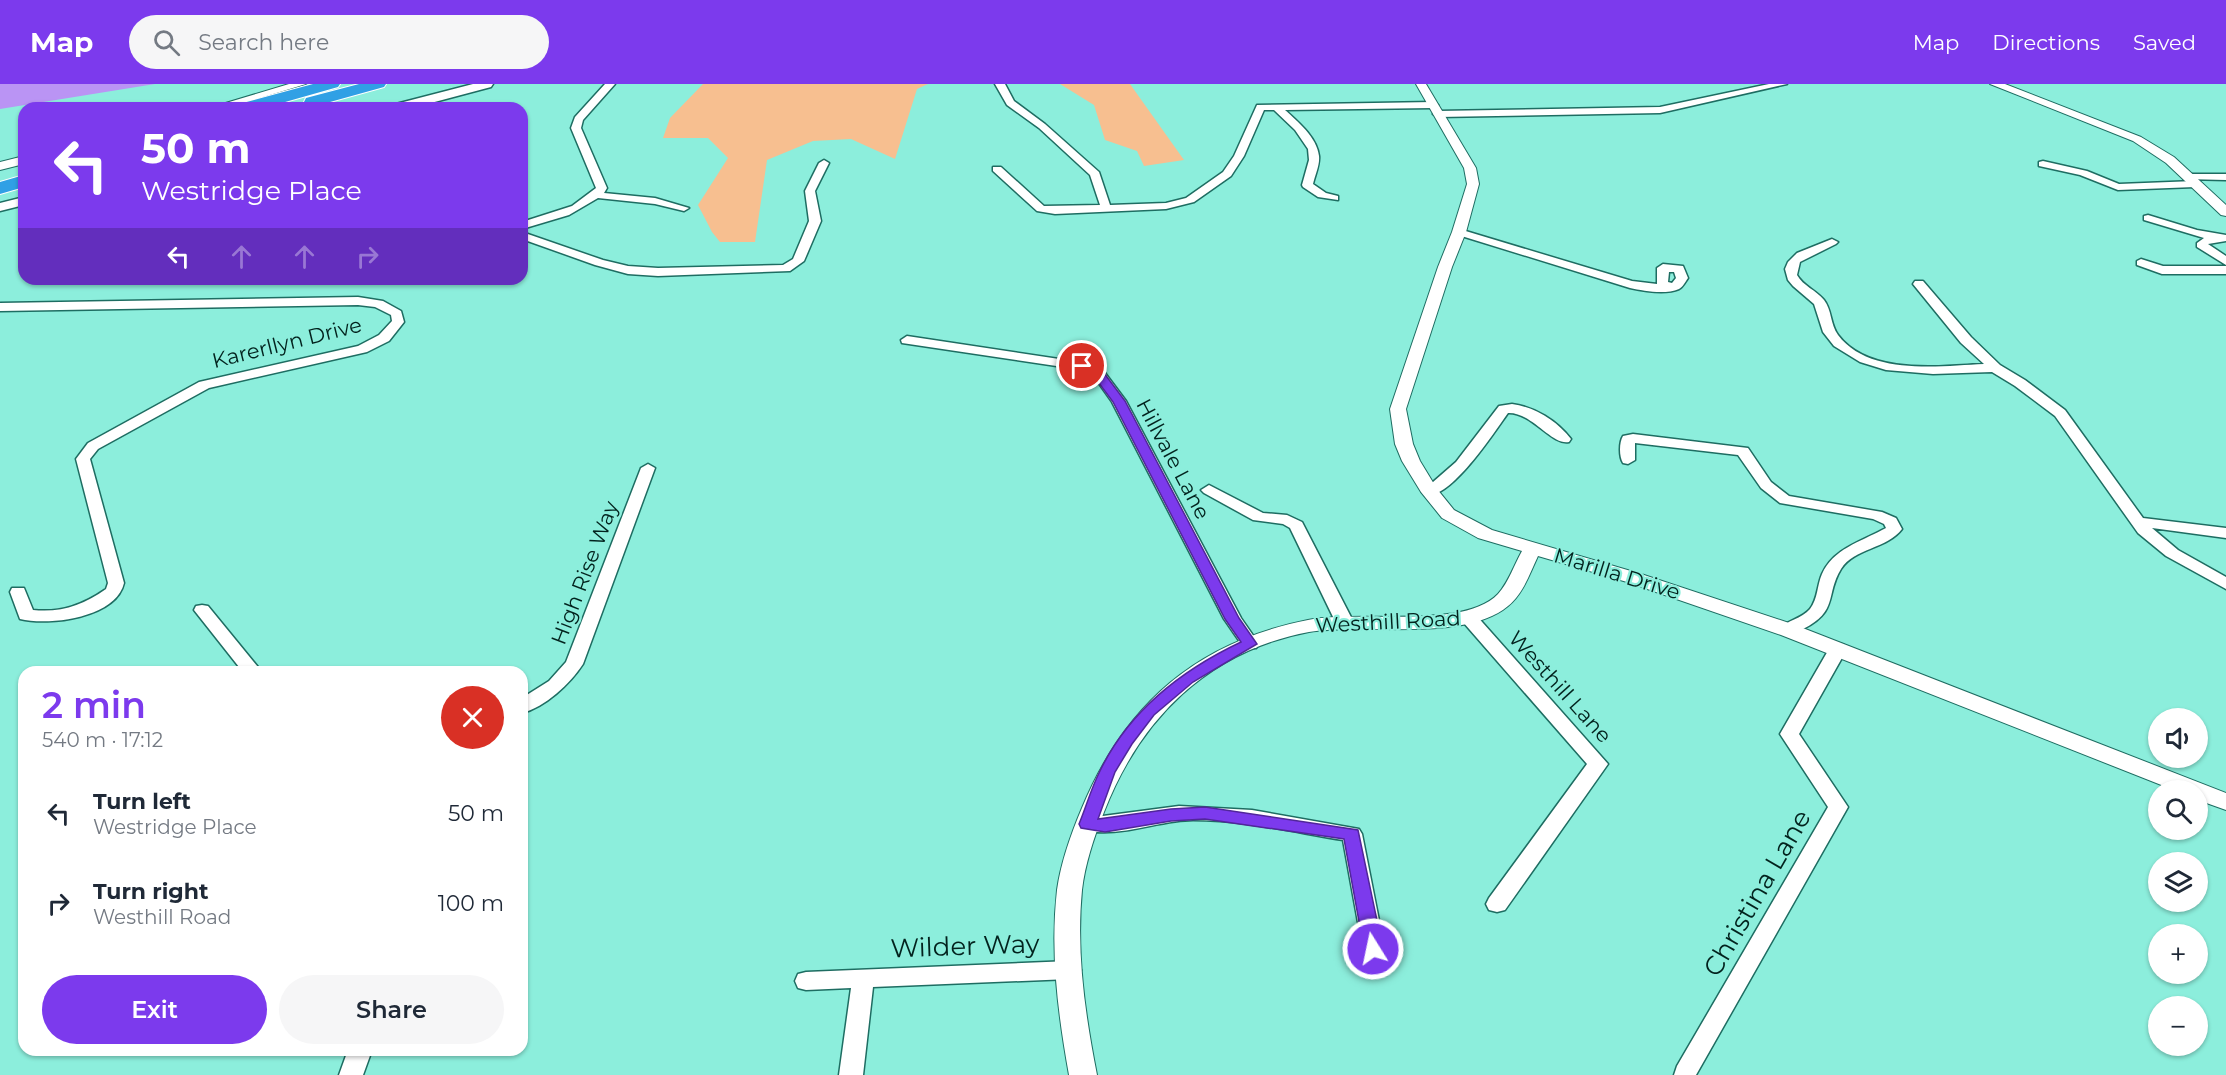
<!DOCTYPE html>
<meta charset="utf-8">
<style>
:root{--surface:#fff;--page:#f6f6f7;--text:#1f2937;--muted:#747a83;--accent:#7c3aed}
body{margin:0;font-family:Montserrat,sans-serif;background:var(--page);color:var(--text);height:100vh;display:flex;flex-direction:column;font-size:22px;white-space:nowrap}
*{box-sizing:border-box;margin:0}
p{font-size:20px;color:var(--muted)}
.icon{flex:none;width:33px;height:33px;fill:none;stroke:currentColor;stroke-width:2;stroke-linecap:round;stroke-linejoin:round}
.map{position:relative;flex:1;overflow:hidden}
.side{position:absolute;left:18px;top:582px;width:510px;height:390px;display:flex;flex-direction:column;background:var(--surface);border-radius:18px;box-shadow:0 2px 4px #0004}
.side>*{flex:none}
.hud{position:absolute;left:18px;top:18px;width:510px;height:183px;border-radius:18px;box-shadow:0 2px 4px #0004;background:#7c3aed;color:#fff;overflow:hidden}
.controls{position:absolute;left:2148px;top:624px;display:grid;gap:12px}
.controls a{display:grid;place-items:center;width:60px;height:60px;border-radius:50%;background:var(--surface);box-shadow:0 2px 4px #0004;font-size:30px}
.pin{position:absolute;display:grid;place-items:center;width:51px;height:51px;color:#fff;margin:-26px;border:3px solid #fff;border-radius:50%;box-shadow:0 2px 6px #0007}
.me{position:absolute;width:66px;margin:-33px;rotate:350deg;stroke-linejoin:round;filter:drop-shadow(0 0 4px #0008)}
.turn{display:flex;align-items:center;gap:21px;height:126px;padding:0 24px;font-size:27px}
.turn .icon{width:78px;height:78px;stroke-width:2.5}
.turn b{display:block;font-size:42px;line-height:51px}
.lanes{display:flex;align-items:center;height:57px;padding:0 24px;background:#0003;justify-content:center;gap:30px;direction:ltr}
.lanes .off{opacity:.35}
.round{display:grid;place-items:center;flex:none;width:63px;height:63px;border-radius:32px;background:var(--page)}
.overview{display:flex;align-items:center;justify-content:space-between;height:102px;padding:0 24px}
h1{font-size:36px;font-weight:600;line-height:45px;color:var(--accent)}
.action{display:flex;gap:12px;margin-top:auto;padding:12px 24px}
.action a{flex:1;height:69px;border-radius:36px;background:var(--accent);color:#fff;font-size:24px;font-weight:600;line-height:69px;text-align:center}
.action a+a{background:var(--page);color:var(--text)}
ul{padding:0;list-style:none}
li{display:flex;align-items:center;gap:18px;height:90px;padding:0 24px}
li div{flex:1}
li b{display:block;font-size:22px}
li em{font-style:normal}
header{display:flex;align-items:center;gap:36px;box-sizing:border-box;height:84px;padding:0 30px;background:var(--accent);color:#fff}
header strong{font-size:28px}
nav{display:flex;gap:33px;margin-inline-start:auto;font-size:21px}
.search{width:420px;height:54px;background:var(--page);display:flex;align-items:center;gap:15px;box-sizing:border-box;padding:0 21px;border-radius:33px;color:var(--muted);font-size:22px}
.map>svg:first-child{display:block}
.green{fill:#f7bf90}
.water{fill:#ba94f4}
.lines{fill:none;stroke-linecap:round;stroke-linejoin:round}
.minor-casing{stroke:#1e6d62;stroke-width:3}
.tertiary-casing{stroke:#1e6d62;stroke-width:2}
.secondary-casing{stroke:#1e6d62;stroke-width:3}
.motorway-casing{stroke:#fff;stroke-width:2}
.minor{fill:#fff;fill-rule:evenodd}
.tertiary{fill:#fff;fill-rule:evenodd}
.secondary{fill:#fff;fill-rule:evenodd}
.motorway{fill:#30a0e5;fill-rule:evenodd}
.route{fill:#7c3aed;stroke:#51269a;stroke-width:1.5}
.labels{text-anchor:middle;stroke-width:4.5;stroke-linejoin:round;paint-order:stroke}
.street-label{font-size:21px;fill:#02221d;stroke:#8ceedc}
.near-street-label{font-size:26px;fill:#02221d;stroke:#8ceedc}
</style>
<header>
<strong>Map</strong>
<div class="search"><svg class="icon" aria-label="search" viewBox="0 0 24 24"><circle cx="10" cy="10" r="6"/><path d="M15 15l6 6"/></svg>Search here</div>
<nav><a>Map</a><a>Directions</a><a>Saved</a></nav>
</header>
<div class="map">
<svg width="2226" height="991" viewBox="0 0 2226 991">
<rect width="100%" height="100%" fill="#8ceedc"/>
<path class="green" d="M 703,0 L 928,0 L 917,5 L 895,75 L 851,55 L 813,57 L 767,76 L 755,158 L 720,158 L 712,148 L 698,121 L 728,74 L 708,54 L 663,54 L 670,34 Z
M 1060,0 L 1130,0 L 1184,76 L 1144,82 L 1137,67 L 1105,56 L 1094,21 Z"/>
<path class="water" d="M 0,0 L 155,0 L 0,25 Z"/>
<g class="lines">
<defs>
<path id="minor" d="M 605,0 L 615,0 L 583,36 L 581,44 L 607,104 L 604,109 L 655,114 L 689,124 L 684,127 L 655,120 L 598,114 L 569,131 L 522,145 L 522,138 L 572,122 L 596,104 L 571,44 L 575,33 Z
M 995,0 L 1005,0 L 1014,17 L 1045,40 L 1099,88 L 1110,121 L 1166,119 L 1186,114 L 1223,88 L 1234,72 L 1257,21 L 1433,18 L 1438,21 L 1433,24 L 1285,26 C 1297,37 1317,53 1319,72 C 1320,81 1315,91 1313,100 L 1326,109 L 1338,112 L 1338,116 L 1318,113 L 1303,103 L 1302,101 L 1309,76 L 1308,65 L 1295,46 L 1274,26 L 1264,26 L 1244,72 L 1231,92 L 1194,118 L 1166,125 L 1055,130 L 1037,127 L 993,87 L 993,83 L 1001,83 L 1044,122 L 1100,121 L 1090,91 L 1039,44 L 1007,21 Z
M 1769,0 L 1787,0 L 1660,29 L 1438,33 L 1433,30 L 1438,27 L 1660,23 Z
M 824,76 L 829,79 L 815,107 L 821,137 L 804,177 L 790,187 L 658,192 L 628,190 L 595,181 L 522,155 L 522,148 L 603,176 L 628,182 L 658,184 L 783,181 L 793,175 L 809,137 L 805,107 L 819,79 Z
M 2043,77 L 2087,87 L 2119,100 L 2195,97 L 2200,100 L 2195,103 L 2118,106 L 2080,91 L 2039,82 L 2039,78 Z
M 2188,90 L 2226,90 L 2226,96 L 2184,95 L 2183,93 Z
M 2148,131 L 2197,146 L 2226,151 L 2226,157 L 2208,160 L 2226,172 L 2226,181 L 2197,163 L 2197,159 L 2204,154 L 2144,136 L 2144,132 Z
M 1459,145 L 1632,197 L 1657,200 L 1657,184 L 1663,180 L 1683,182 L 1688,194 C 1685,198 1683,203 1679,205 C 1665,211 1644,207 1630,204 L 1455,150 L 1453,148 ZM 1669,188 L 1674,188 L 1676,194 L 1672,199 L 1668,198 Z
M 1832,155 L 1838,158 L 1836,160 L 1800,178 L 1797,191 C 1803,202 1816,206 1824,216 C 1832,226 1830,240 1838,251 C 1869,292 1939,282 1984,280 L 1961,259 L 1913,200 L 1915,197 L 1923,197 L 1971,253 L 2000,281 L 2025,296 L 2065,326 L 2143,434 L 2226,444 L 2226,454 L 2152,444 L 2178,466 L 2226,493 L 2226,505 L 2166,472 L 2138,449 L 2055,332 L 2015,302 L 1992,288 L 1933,290 L 1886,286 L 1860,278 L 1834,262 L 1823,248 L 1814,220 L 1793,202 L 1788,196 L 1785,185 L 1788,178 L 1797,169 Z
M 2141,175 L 2163,182 L 2226,182 L 2226,190 L 2162,190 L 2137,181 L 2137,177 Z
M 358,213 L 383,217 L 401,227 L 404,238 L 389,257 L 367,268 L 209,304 L 98,365 L 90,375 L 124,499 C 116,534 49,542 20,535 L 10,508 L 12,504 L 24,504 L 33,526 C 61,529 83,521 106,505 L 108,499 L 76,375 L 88,359 L 199,298 L 358,262 L 379,251 L 392,237 L 391,231 L 375,223 L 358,221 L 0,227 L 0,219 Z
M 907,252 L 1099,281 L 1126,317 L 1241,534 L 1259,560 L 1256,564 L 1244,564 L 1224,535 L 1112,318 L 1090,287 L 902,259 L 901,256 Z
M 1512,320 C 1535,323 1557,337 1571,355 L 1569,358 C 1552,362 1532,328 1508,329 C 1495,347 1450,417 1425,411 L 1422,408 L 1425,405 L 1456,378 L 1499,322 Z
M 1633,350 L 1748,364 L 1771,398 L 1789,412 L 1882,428 L 1896,434 L 1902,445 C 1887,465 1854,464 1841,485 C 1825,511 1839,527 1803,545 C 1796,549 1790,552 1782,550 L 1779,546 C 1786,536 1802,535 1810,525 C 1818,515 1817,501 1822,490 C 1833,465 1860,458 1882,446 L 1886,444 L 1884,440 L 1873,435 L 1780,419 L 1761,404 L 1738,371 L 1635,359 L 1635,376 L 1628,380 L 1623,379 C 1619,373 1619,358 1623,352 Z
M 648,380 L 655,384 L 583,580 C 570,600 545,623 522,629 L 522,614 L 549,597 L 566,578 L 641,384 Z
M 1209,401 L 1263,429 L 1287,431 L 1302,438 L 1353,537 L 1350,541 L 1338,541 L 1335,537 L 1290,444 L 1283,440 L 1253,436 L 1204,409 L 1201,406 Z
M 202,521 L 208,522 L 262,588 L 243,588 L 194,526 L 196,522 Z
M 1469,529 L 1475,530 L 1608,680 L 1505,826 L 1497,828 L 1489,826 L 1486,820 L 1489,814 L 1587,680 L 1463,538 L 1460,534 L 1463,530 Z
M 1838,559 L 1844,561 L 1847,565 L 1799,650 L 1848,723 L 1696,991 L 1674,991 L 1677,982 L 1828,723 L 1780,650 L 1829,565 L 1832,561 Z
M 1179,722 L 1252,726 L 1359,745 L 1362,750 L 1387,877 L 1384,883 L 1376,886 L 1368,883 L 1365,877 L 1343,756 C 1293,748 1244,736 1193,736 C 1157,736 1116,756 1080,745 L 1077,740 L 1080,735 Z
M 1070,877 L 1078,880 L 1081,886 L 1078,892 L 1070,895 L 873,903 L 863,991 L 839,991 L 851,904 L 806,906 L 798,904 L 795,897 L 798,890 L 806,888 Z
M 348,966 L 372,966 L 363,991 L 339,991 Z"/>
<path id="tertiary" d="M 289,0 L 306,0 L 227,24 L 209,24 Z
M 1416,0 L 1426,0 L 1476,84 L 1479,100 L 1466,148 L 1452,183 L 1406,325 L 1413,360 L 1420,377 L 1437,405 L 1454,426 L 1492,446 L 1641,490 L 1795,541 L 2226,709 L 2226,726 L 2198,716 L 2198,706 L 2174,706 L 1781,551 L 1627,498 L 1538,472 C 1530,489 1523,510 1508,522 C 1464,559 1364,538 1309,548 C 1208,567 1140,635 1104,728 C 1094,753 1085,780 1082,806 C 1076,868 1085,930 1097,991 L 1069,991 C 1058,930 1050,868 1057,806 C 1061,778 1071,750 1082,724 C 1125,620 1197,558 1308,536 C 1356,526 1464,546 1498,510 C 1509,498 1514,481 1522,467 L 1478,454 L 1442,434 L 1421,408 L 1402,377 L 1395,360 L 1390,325 L 1438,183 L 1452,148 L 1467,100 L 1464,84 Z
M 1990,0 L 2005,0 L 2141,53 L 2174,73 L 2226,121 L 2226,132 L 2221,131 L 2166,79 L 2133,57 Z
M 24,72 L 24,80 L 0,86 L 0,78 Z"/>
<path id="secondary" d="M 473,0 L 493,0 L 491,3 L 412,24 L 391,24 L 392,21 Z
M 24,113 L 24,121 L 0,127 L 0,119 Z"/>
<path id="motorway" d="M 313,0 L 340,0 L 338,3 L 264,24 L 236,24 L 239,20 Z
M 359,0 L 386,0 L 384,3 L 312,23 L 306,22 L 304,18 L 306,14 Z
M 24,91 L 24,103 L 0,110 L 0,98 Z"/>
</defs>
<use href="#minor" class="minor-casing"/>
<use href="#tertiary" class="tertiary-casing"/>
<use href="#secondary" class="secondary-casing"/>
<use href="#motorway" class="motorway-casing"/>
<use href="#minor" class="minor"/>
<use href="#tertiary" class="tertiary"/>
<use href="#secondary" class="secondary"/>
<use href="#motorway" class="motorway"/>
</g>
<path class="route" d="M 1082,279 L 1098,281 L 1125,317 L 1239,534 L 1257,560 L 1193,598 L 1154,631 L 1132,660 L 1115,688 L 1098,735 L 1171,725 L 1205,723 L 1358,746 L 1383,865 L 1380,870 L 1373,872 L 1367,870 L 1364,865 L 1344,755 L 1205,735 L 1171,737 L 1105,748 L 1081,744 L 1079,740 C 1086,723 1091,705 1099,689 C 1128,627 1182,586 1241,558 L 1225,535 L 1113,318 L 1090,287 L 1078,284 L 1076,282 Z"/>
<g class="labels">
<g class="street-label">
<text transform="translate(287 259) rotate(-14)" y="7">Karerllyn Drive</text>
<text transform="translate(1173 375) rotate(62)" y="7">Hillvale Lane</text>
<text transform="translate(585 489) rotate(-69)" y="7">High Rise Way</text>
<text transform="translate(1617 490) rotate(17)" y="7">Marilla Drive</text>
<text transform="translate(1388 538) rotate(-3)" y="7">Westhill Road</text>
<text transform="translate(1560 603) rotate(48)" y="7">Westhill Lane</text>
</g>
<g class="near-street-label">
<text transform="translate(1757 809) rotate(-60)" y="9">Christina Lane</text>
<text transform="translate(965 862) rotate(-2)" y="9">Wilder Way</text>
</g>
</g>
</svg>
<div class="controls">
<a><svg class="icon" aria-label="sound" viewBox="0 0 24 24"><path d="M4 9h4l5-4v14l-5-4H4zM17 9q2 3 0 6"/></svg></a>
<a><svg class="icon" aria-label="search" viewBox="0 0 24 24"><circle cx="10" cy="10" r="6"/><path d="M15 15l6 6"/></svg></a>
<a><svg class="icon" aria-label="layers" viewBox="0 0 24 24"><path d="M12 4l9 5-9 5-9-5zM3 14l9 5 9-5"/></svg></a>
<a>+</a>
<a>−</a>
</div>
<div class="pin" style="left:1082px;top:282px;background:#d93025"><svg class="icon" aria-label="arrive" viewBox="0 0 24 24"><path d="M6 21V4h12l-3 4 3 4H6"/></svg></div>
<svg class="me" style="left:1373px;top:865px" viewBox="-20 -20 40 40"><circle r="17" fill="#7c3aed" stroke="#fff" stroke-width="3"/><path d="M0-11L8 9 0 5-8 9z" fill="#fff"/></svg>
<div class="hud">
<div class="turn"><svg class="icon" aria-label="left" viewBox="0 0 24 24"><path d="M17 20v-9H6M10 6l-5 5 5 5"/></svg><div><b>50 m</b>Westridge Place</div></div>
<div class="lanes"><svg class="icon" aria-label="left" viewBox="0 0 24 24"><path d="M17 20v-9H6M10 6l-5 5 5 5"/></svg><svg class="icon off" aria-label="ahead" viewBox="0 0 24 24"><path d="M12 20V5M6 11l6-6 6 6"/></svg><svg class="icon off" aria-label="ahead" viewBox="0 0 24 24"><path d="M12 20V5M6 11l6-6 6 6"/></svg><svg class="icon off" aria-label="right" viewBox="0 0 24 24"><path d="M7 20v-9h11M14 6l5 5-5 5"/></svg></div>
</div>
<section class="side">
<div class="overview"><div><h1>2 min</h1><p>540 m · 17:12</p></div><a class="round" style="background:#d93025;color:#fff"><svg class="icon" aria-label="close" viewBox="0 0 24 24"><path d="M6 6l12 12M18 6L6 18"/></svg></a></div>
<ul>
<li><svg class="icon" aria-label="left" viewBox="0 0 24 24"><path d="M17 20v-9H6M10 6l-5 5 5 5"/></svg><div><b>Turn left</b><p>Westridge Place</p></div><em>50 m</em></li>
<li><svg class="icon" aria-label="right" viewBox="0 0 24 24"><path d="M7 20v-9h11M14 6l5 5-5 5"/></svg><div><b>Turn right</b><p>Westhill Road</p></div><em>100 m</em></li>
</ul>
<div class="action"><a>Exit</a><a>Share</a></div>
</section>
</div>
